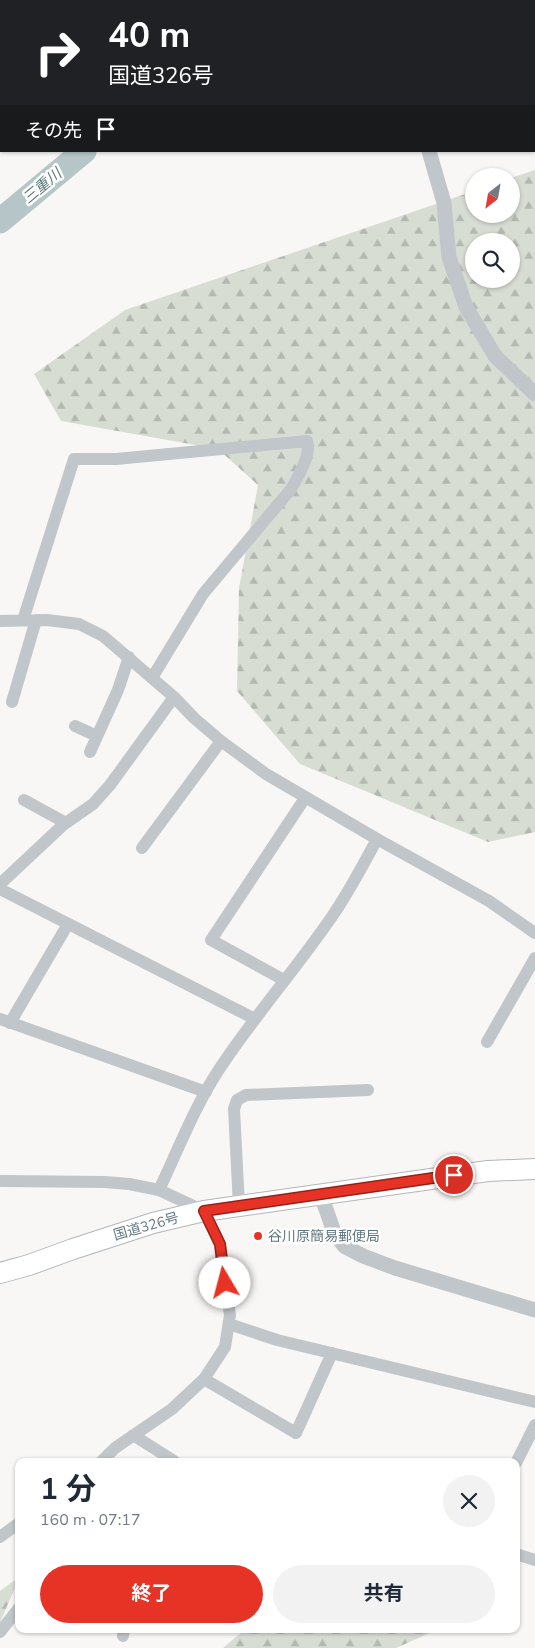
<!DOCTYPE html>
<html lang="ja">
<meta charset="utf-8">
<style>
:root{--surface:#fff;--page:#f2f2f3;--text:#1f2937;--muted:#747a83;--accent:#e73325}
body{margin:0;font-family:"Nunito Sans","Noto Sans JP",sans-serif;background:var(--page);color:var(--text);height:100vh;display:flex;flex-direction:column;font-size:19px;white-space:nowrap}
*{box-sizing:border-box;margin:0}
p{font-size:16px;color:var(--muted)}
.icon{flex:none;width:28px;height:28px;fill:none;stroke:currentColor;stroke-width:2;stroke-linecap:round;stroke-linejoin:round}
.map{position:relative;flex:1;overflow:hidden}
.details{position:absolute;left:15px;top:1458px;width:505px;height:175px;display:flex;flex-direction:column;background:var(--surface);border-radius:10px;box-shadow:0 1px 4px #0004}
.details>*{flex:none}
.top-card{position:absolute;left:0px;top:0px;width:535px;height:152px;box-shadow:0 1px 4px #0004;background:#202124;color:#fff;overflow:hidden}
.needle{width:32px;rotate:211deg}
.tools{position:absolute;left:465px;top:168px;display:grid;gap:10px}
.tools a{display:grid;place-items:center;width:55px;height:55px;border-radius:50%;background:var(--surface);box-shadow:0 1px 4px #0004;font-size:25px}
.pin{position:absolute;display:grid;place-items:center;width:42px;height:42px;color:#fff;margin:-21px;border:2px solid #fff;border-radius:50%;box-shadow:0 1px 5px #0007}
.me{position:absolute;width:55px;margin:-28px;rotate:352deg;stroke-linejoin:round;filter:drop-shadow(0 0 4px #0008)}
.turn{display:flex;align-items:center;gap:18px;height:105px;padding:0 25px;font-size:22px}
.turn .icon{width:65px;height:65px;stroke-width:2.5}
.turn b{display:block;font-size:35px;line-height:42px}
.then{display:flex;align-items:center;height:48px;padding:0 25px;background:#0003;gap:10px;font-size:19px}
.round{display:grid;place-items:center;flex:none;width:52px;height:52px;border-radius:26px;background:var(--page)}
.overview{display:flex;align-items:center;justify-content:space-between;height:85px;padding:0 25px}
h1{font-size:30px;font-weight:700;line-height:38px}
.button{display:flex;gap:10px;margin-top:auto;padding:10px 25px}
.button a{flex:1;height:58px;border-radius:30px;background:var(--accent);color:#fff;font-size:20px;font-weight:700;line-height:58px;text-align:center}
.button a+a{background:var(--page);color:var(--text)}
.map>svg:first-child{display:block}
.forest{fill:url(#forest-firs);fill-rule:evenodd}
.lines{fill:none;stroke-linecap:round;stroke-linejoin:round}
.river{stroke:#b6c6c8;stroke-width:25}
.trunk-casing{stroke:#b1b7ba;stroke-width:22}
.path{stroke:#b8bdbf;stroke-width:2.5;stroke-dasharray:2.5 2.5;stroke-linecap:butt}
.minor{stroke:#c0c6c9;stroke-width:12}
.tertiary{stroke:#c0c6c9;stroke-width:15}
.trunk{stroke:#fff;stroke-width:20}
.route-casing{stroke:#962118;stroke-width:12}
.route{stroke:#e73325;stroke-width:9}
.poi-dot{fill:#e73325;stroke:#fff;stroke-width:2}
.labels{text-anchor:middle;stroke-width:5;stroke-linejoin:round;paint-order:stroke}
.street-label{font-size:14px;fill:#627880;stroke:#fff}
.poi-label{font-size:14px;fill:#627880;stroke:#fff;text-anchor:start}
.water-label{font-size:15px;font-style:italic;fill:#5d787b;stroke:#fff}
</style>
<div class="map">
<svg width="535" height="1648" viewBox="0 0 535 1648">
<defs>
<pattern id="forest-firs" width="22" height="20" patternUnits="userSpaceOnUse" patternTransform="scale(1.25)"><rect width="22" height="20" fill="#d8ddd4"/><path d="M5 1l3.5 6h-7zM16 11l3.5 6h-7z" fill="#b3b8b1"/></pattern>
</defs>
<rect width="100%" height="100%" fill="#f8f7f5"/>
<path class="forest" d="M 535,170 L 535,832 L 488,842 L 300,764 L 237,691 L 239,588 L 258,485 L 218,449 L 61,421 L 34,374 L 125,310 L 474,191 L 474,214 L 511,214 L 511,178 ZM 474,241 L 511,241 L 511,279 L 474,279 Z
M 19,1577 L 19,1579 L 0,1622 L 0,1591 Z
M 255,1629 L 439,1629 L 396,1648 L 223,1648 L 243,1631 Z"/>
<g class="lines">
<path class="river" d="M 501,1 L 502,0
M 0,221 L 84,151"/>
<defs>
<path id="trunk" d="M 0,1273 L 29,1265 L 73,1249 L 153,1223 L 204,1211 L 488,1171 L 535,1169"/>
</defs>
<use href="#trunk" class="trunk-casing"/>
<path class="path" d="M 534,27 L 535,25"/>
<path class="minor" d="M 23,620 L 74,459 L 116,459 L 307,441 C 312,454 298,477 291,489 L 203,594 L 152,678
M 0,621 L 47,620 L 79,624 L 103,636 L 174,697 L 194,718 L 221,741 L 266,774 L 377,839 L 489,901 L 535,933
M 12,702 L 36,620
M 75,726 L 97,736
M 90,752 L 118,690 L 129,657
M 24,800 L 66,823
M 142,848 L 221,741
M 0,884 L 63,825 L 93,804 L 110,785 L 174,697
M 0,889 L 255,1019
M 284,980 L 211,940 L 305,798
M 0,1019 L 206,1092
M 10,1023 L 68,924
M 487,1042 L 535,958
M 0,1181 L 105,1182 L 129,1184 L 159,1190 L 204,1211 L 220,1245 L 222,1267 L 230,1315 L 225,1347 L 204,1379 L 172,1409 L 115,1448 L 102,1461
M 159,1190 C 178,1150 194,1108 218,1071 C 254,1016 297,968 333,915 C 350,890 363,865 377,839
M 239,1206 L 234,1109 L 237,1100 L 246,1095 L 368,1090
M 229,1324 L 277,1340 L 535,1402
M 204,1379 L 296,1433 L 332,1353
M 133,1435 L 174,1461
M 516,1463 L 535,1425
M 0,1537 L 19,1523
M 516,1554 L 535,1560
M 0,1632 L 19,1608
M 123,1636 L 124,1629"/>
<path class="tertiary" d="M 368,0 L 369,1
M 429,151 L 444,203 L 449,257 L 466,307 L 495,356 L 535,394
M 321,1195 L 334,1232 L 344,1246 L 363,1256 L 395,1268 L 535,1310"/>
<use href="#trunk" class="trunk"/>
</g>
<g class="lines">
<defs>
<path id="route" d="M 225,1283 L 220,1244 L 204,1211 L 454,1175"/>
</defs>
<use href="#route" class="route-casing"/>
<use href="#route" class="route"/>
</g>
<circle class="poi-dot" cx="258" cy="1236" r="5"/>
<g class="labels">
<g class="street-label">
<text transform="translate(146 1226) rotate(-16)" y="5">国道326号</text>
</g>
<g class="poi-label">
<text x="268" y="1241">谷川原簡易郵便局</text>
</g>
<g class="water-label">
<text transform="translate(42 186) rotate(-40)" y="5">三重川</text>
</g>
</g>
</svg>
<div class="tools">
<a><svg class="needle" viewBox="-14 -14 28 28"><path d="M0-13l5 13h-10z" fill="#e53935"/><path d="M0 13l5-13h-10z" fill="#747a83"/></svg></a>
<a><svg class="icon" aria-label="search" viewBox="0 0 24 24"><circle cx="10" cy="10" r="6"/><path d="M15 15l6 6"/></svg></a>
</div>
<div class="pin" style="left:454px;top:1175px;background:#d93025"><svg class="icon" aria-label="arrive" viewBox="0 0 24 24"><path d="M6 21V4h12l-3 4 3 4H6"/></svg></div>
<svg class="me" style="left:225px;top:1283px" viewBox="-20 -20 40 40"><circle r="19" fill="#fff"/><path d="M0-13L10 11 0 6-10 11z" fill="#e73325"/></svg>
<div class="top-card">
<div class="turn"><svg class="icon" aria-label="right" viewBox="0 0 24 24"><path d="M7 20v-9h11M14 6l5 5-5 5"/></svg><div><b>40 m</b>国道326号</div></div>
<div class="then">その先<svg class="icon" aria-label="arrive" viewBox="0 0 24 24"><path d="M6 21V4h12l-3 4 3 4H6"/></svg></div>
</div>
<section class="details">
<div class="overview"><div><h1>1 分</h1><p>160 m · 07:17</p></div><a class="round"><svg class="icon" aria-label="close" viewBox="0 0 24 24"><path d="M6 6l12 12M18 6L6 18"/></svg></a></div>
<div class="button"><a>終了</a><a>共有</a></div>
</section>
</div>
